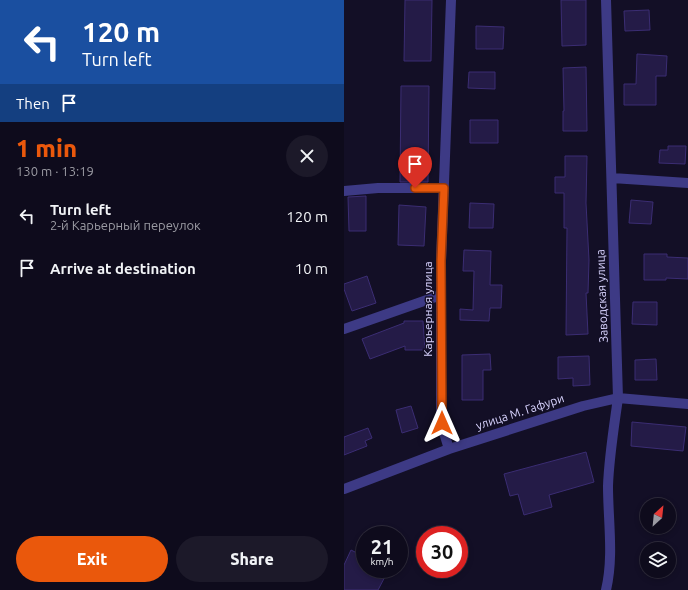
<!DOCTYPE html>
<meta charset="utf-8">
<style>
:root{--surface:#0e0b1c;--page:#1c1929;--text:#f1f3f6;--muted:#9b9ba3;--line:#2e2b3b;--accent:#ea580c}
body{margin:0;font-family:Ubuntu,sans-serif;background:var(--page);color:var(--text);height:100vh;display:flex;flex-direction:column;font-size:15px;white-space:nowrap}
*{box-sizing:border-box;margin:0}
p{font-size:13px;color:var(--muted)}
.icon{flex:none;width:22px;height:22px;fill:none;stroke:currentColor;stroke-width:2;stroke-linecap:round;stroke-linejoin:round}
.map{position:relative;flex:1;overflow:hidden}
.panel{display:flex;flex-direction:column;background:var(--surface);width:344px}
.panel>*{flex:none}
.top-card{background:#1a4fa0;color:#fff;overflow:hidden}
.needle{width:26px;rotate:27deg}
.tools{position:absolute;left:296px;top:498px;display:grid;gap:8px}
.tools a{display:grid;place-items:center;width:36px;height:36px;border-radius:50%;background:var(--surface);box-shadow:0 2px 6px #0003,0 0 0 1px var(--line);font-size:20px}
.speed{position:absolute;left:12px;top:526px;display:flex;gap:8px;font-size:20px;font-weight:700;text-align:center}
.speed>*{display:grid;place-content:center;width:52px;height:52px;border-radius:50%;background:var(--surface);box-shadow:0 2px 6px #0003,0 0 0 1px var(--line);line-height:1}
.speed small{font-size:10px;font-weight:400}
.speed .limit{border:6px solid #d22;background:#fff;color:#111}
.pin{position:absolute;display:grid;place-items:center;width:34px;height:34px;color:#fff;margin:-41px -17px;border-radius:50% 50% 50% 0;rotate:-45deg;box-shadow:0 0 4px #0007}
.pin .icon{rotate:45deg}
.me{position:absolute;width:44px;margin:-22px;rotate:0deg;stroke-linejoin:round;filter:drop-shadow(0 0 3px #0008)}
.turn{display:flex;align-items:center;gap:14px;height:84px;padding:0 16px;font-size:18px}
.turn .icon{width:52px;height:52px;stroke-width:2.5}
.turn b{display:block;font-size:28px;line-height:34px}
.then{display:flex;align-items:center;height:38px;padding:0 16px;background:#0003;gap:8px;font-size:15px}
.round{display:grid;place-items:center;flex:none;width:42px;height:42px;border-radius:21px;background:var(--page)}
.headline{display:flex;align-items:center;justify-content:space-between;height:68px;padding:0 16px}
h1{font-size:24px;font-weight:800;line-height:30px;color:var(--accent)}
.button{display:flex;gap:8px;margin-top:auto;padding:8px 16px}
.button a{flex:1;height:46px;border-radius:24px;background:var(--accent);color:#fff;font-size:16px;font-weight:800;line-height:46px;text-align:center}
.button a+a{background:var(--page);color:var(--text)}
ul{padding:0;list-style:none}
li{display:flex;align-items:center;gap:12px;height:52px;padding:0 16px}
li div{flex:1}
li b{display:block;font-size:15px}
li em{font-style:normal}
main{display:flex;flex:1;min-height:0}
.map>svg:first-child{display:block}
.building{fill:#241b47;stroke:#3b2d73}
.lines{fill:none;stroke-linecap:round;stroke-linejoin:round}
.street{stroke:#3d3a85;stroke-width:10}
.route-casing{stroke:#983908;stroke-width:10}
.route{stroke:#ea580c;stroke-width:7}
.labels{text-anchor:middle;stroke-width:3;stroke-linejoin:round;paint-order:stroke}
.street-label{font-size:12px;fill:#d9d4ff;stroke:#130f26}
</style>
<main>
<section class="panel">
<div class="top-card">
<div class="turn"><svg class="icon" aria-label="left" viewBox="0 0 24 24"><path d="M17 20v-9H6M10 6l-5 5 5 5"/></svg><div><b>120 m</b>Turn left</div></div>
<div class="then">Then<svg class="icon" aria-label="arrive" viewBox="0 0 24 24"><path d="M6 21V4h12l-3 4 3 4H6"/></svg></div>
</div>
<div class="headline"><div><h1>1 min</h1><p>130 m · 13:19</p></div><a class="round"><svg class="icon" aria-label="close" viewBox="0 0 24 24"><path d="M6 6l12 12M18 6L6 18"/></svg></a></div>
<ul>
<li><svg class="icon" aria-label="left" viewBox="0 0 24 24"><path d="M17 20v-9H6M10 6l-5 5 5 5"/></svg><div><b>Turn left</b><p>2-й Карьерный переулок</p></div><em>120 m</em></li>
<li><svg class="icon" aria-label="arrive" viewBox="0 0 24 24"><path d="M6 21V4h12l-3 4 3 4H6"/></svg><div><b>Arrive at destination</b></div><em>10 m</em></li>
</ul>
<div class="button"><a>Exit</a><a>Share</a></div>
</section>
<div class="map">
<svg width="344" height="590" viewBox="0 0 344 590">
<rect width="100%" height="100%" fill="#130f26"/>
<path class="building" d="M 61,0 L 88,0 L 87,61 L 60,61 Z
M 217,0 L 242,0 L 242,45 L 218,46 Z
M 305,10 L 306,30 L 281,31 L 280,11 Z
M 132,26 L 160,27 L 159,49 L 132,49 Z
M 293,54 L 323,56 L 322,76 L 312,76 L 312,105 L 280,105 L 280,84 L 292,84 Z
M 242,67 L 243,131 L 219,131 L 219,111 L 220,111 L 219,68 Z
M 125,72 L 151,72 L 151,89 L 124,88 Z
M 57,86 L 85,86 L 84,182 L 56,182 Z
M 126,120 L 154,120 L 154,143 L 126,143 Z
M 324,146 L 342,146 L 341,164 L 315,163 L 316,150 L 324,150 Z
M 221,156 L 243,156 L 242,203 L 245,260 L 244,293 L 242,293 L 244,334 L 222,335 L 223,228 L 220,228 L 220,193 L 211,193 L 211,177 L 221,177 Z
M 22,196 L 22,231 L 5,231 L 4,197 Z
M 287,200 L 309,202 L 307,224 L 285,223 Z
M 126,203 L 150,204 L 149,228 L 125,228 Z
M 55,205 L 82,207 L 80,246 L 54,245 Z
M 120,250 L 147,251 L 146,285 L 158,285 L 157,308 L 146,308 L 145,321 L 116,320 L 116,309 L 129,310 L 130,271 L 119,271 Z
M 300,254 L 323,254 L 323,257 L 344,258 L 344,279 L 322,278 L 322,280 L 300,280 Z
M 23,276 L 32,303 L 8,311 L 0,289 L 0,284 Z
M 289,302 L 313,302 L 313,325 L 288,324 Z
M 60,321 L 79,321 L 81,350 L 61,350 L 61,346 L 26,359 L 18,339 L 60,323 Z
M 146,354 L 147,370 L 139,370 L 139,400 L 118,400 L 118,355 Z
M 245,356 L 246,385 L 229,386 L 229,378 L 214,379 L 214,357 Z
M 312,359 L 313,380 L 291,380 L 291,360 Z
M 67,406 L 74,428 L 58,433 L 52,410 Z
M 288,422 L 342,427 L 339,451 L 287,446 Z
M 24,428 L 28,438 L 21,441 L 23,446 L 0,455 L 0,437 Z
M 242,452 L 250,482 L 205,495 L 208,507 L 180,515 L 174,494 L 166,496 L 160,474 Z
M 7,550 L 21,557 L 21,569 L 45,569 L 34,590 L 0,590 L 0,565 Z"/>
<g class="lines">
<path class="street" d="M 262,0 L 274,398 C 270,427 265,457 264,486 C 264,521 270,556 262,590
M 268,178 L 344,183
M 0,191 L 34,188 L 100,188
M 0,329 L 97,295
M 105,449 L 97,423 L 97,261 L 107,0
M 0,489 L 105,449 L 239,406 L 274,398 L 344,404"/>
</g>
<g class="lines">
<defs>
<path id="route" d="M 71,188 L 100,188 L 97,261 L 98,423"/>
</defs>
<use href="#route" class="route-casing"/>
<use href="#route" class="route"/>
</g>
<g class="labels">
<g class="street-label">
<text transform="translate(258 296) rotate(-92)" y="4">Заводская улица</text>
<text transform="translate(84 309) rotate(-90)" y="4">Карьерная улица</text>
<text transform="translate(176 412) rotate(-18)" y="4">улица М. Гафури</text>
</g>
</g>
</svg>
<div class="tools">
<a><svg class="needle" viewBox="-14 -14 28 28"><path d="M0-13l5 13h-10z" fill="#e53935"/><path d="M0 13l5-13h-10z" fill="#9b9ba3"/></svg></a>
<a><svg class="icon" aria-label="layers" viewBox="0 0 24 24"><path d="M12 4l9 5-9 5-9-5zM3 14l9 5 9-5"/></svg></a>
</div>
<div class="speed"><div>21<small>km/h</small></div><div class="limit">30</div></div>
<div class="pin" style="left:71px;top:188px;background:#d93025"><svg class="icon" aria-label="arrive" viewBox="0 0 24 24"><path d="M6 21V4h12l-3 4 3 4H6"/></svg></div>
<svg class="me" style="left:98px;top:423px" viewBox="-20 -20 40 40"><path d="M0-17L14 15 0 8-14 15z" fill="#ea580c" stroke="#fff" stroke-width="4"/></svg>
</div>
</main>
